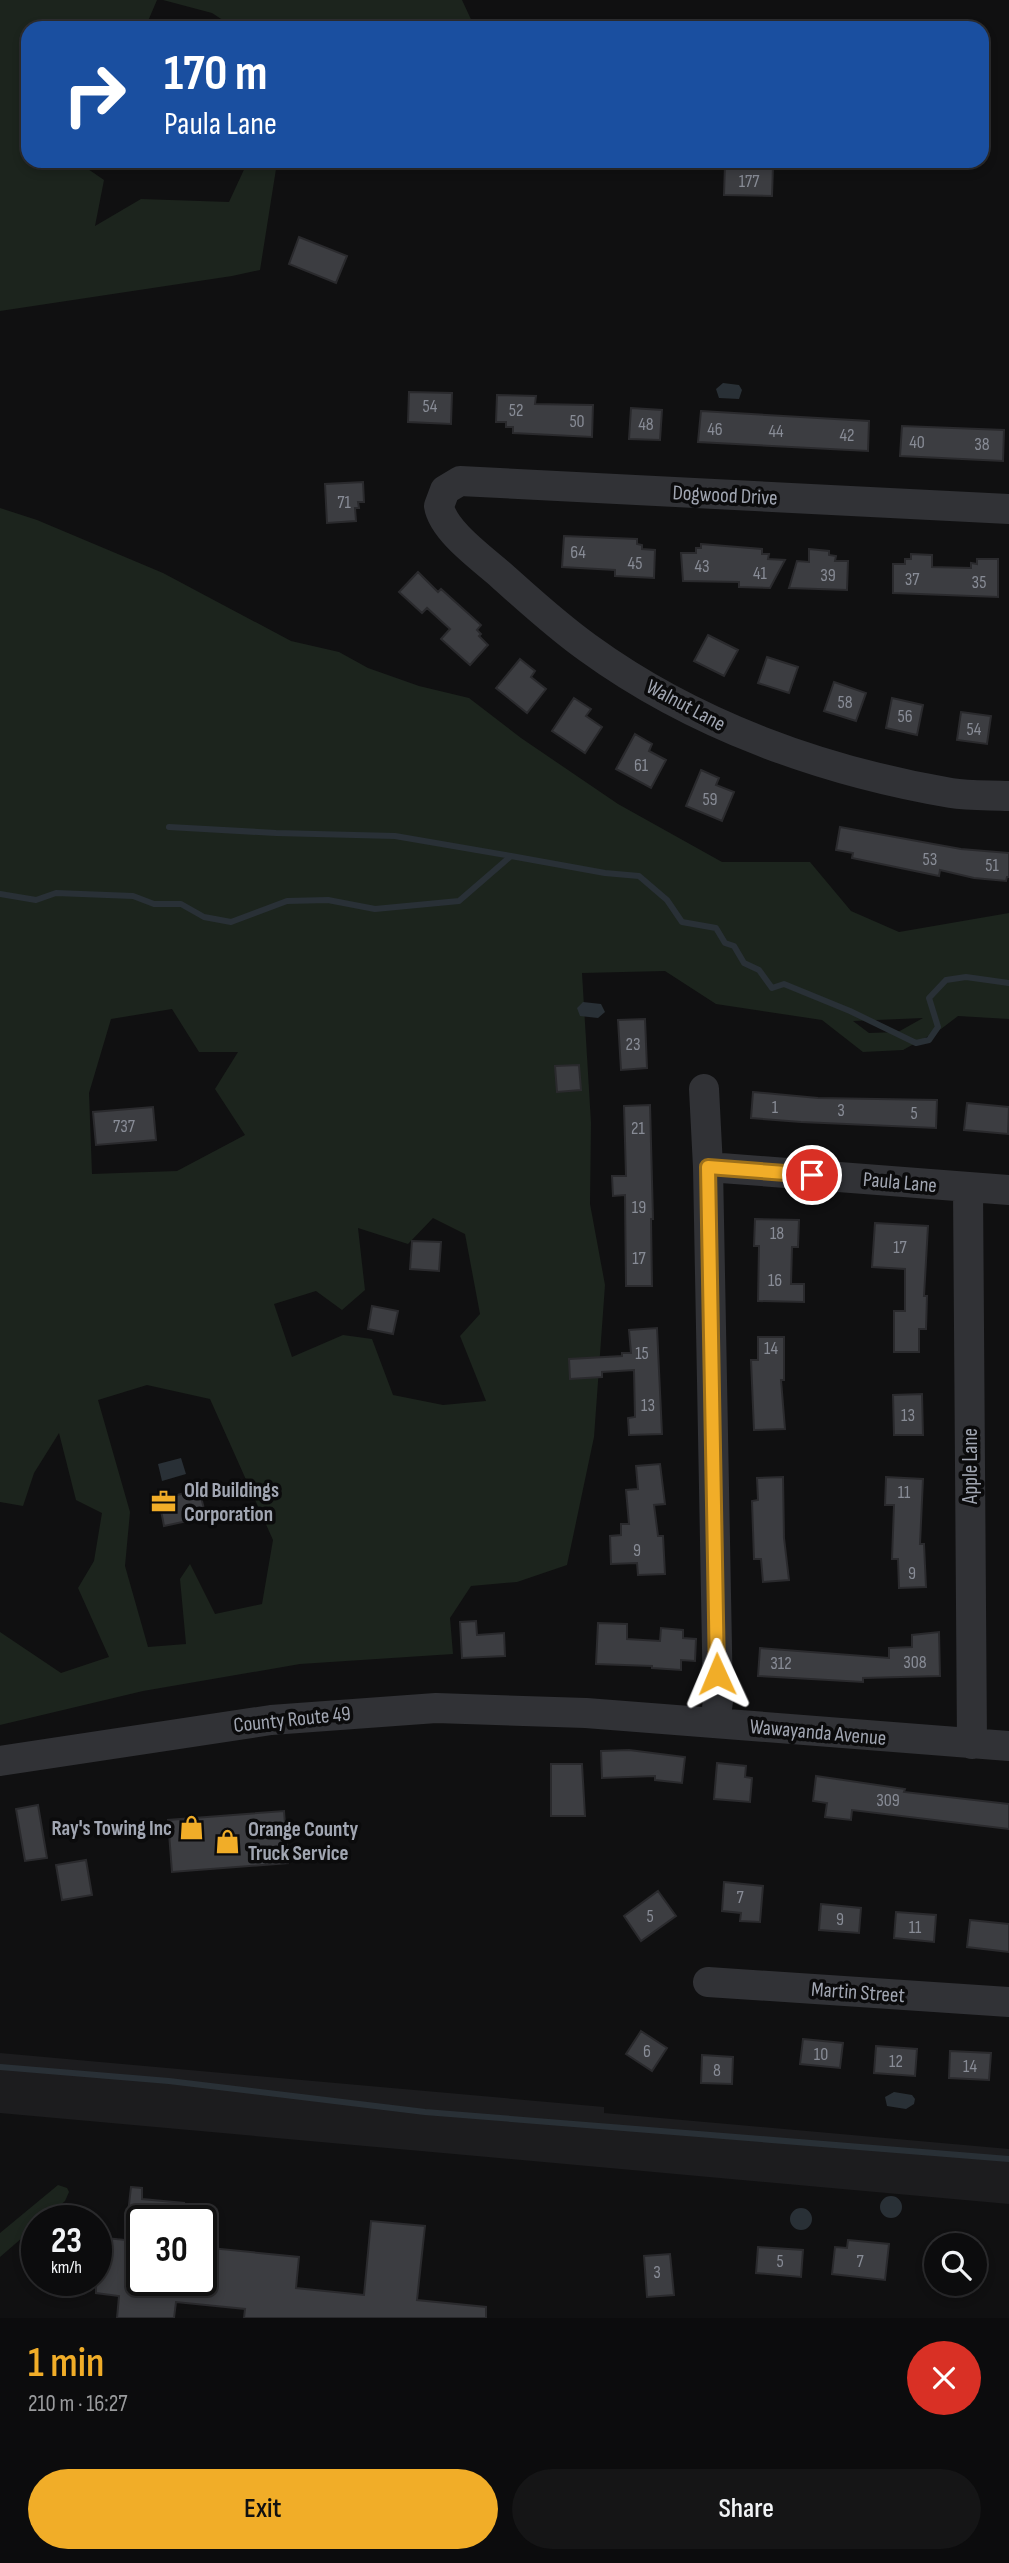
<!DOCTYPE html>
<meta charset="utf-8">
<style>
:root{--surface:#0c0c0d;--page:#151516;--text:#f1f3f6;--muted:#9a9b9d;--line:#2c2c2e;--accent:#f1ad28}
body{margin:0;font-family:"Sofia Sans Condensed",sans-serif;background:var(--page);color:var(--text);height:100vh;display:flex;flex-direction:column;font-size:26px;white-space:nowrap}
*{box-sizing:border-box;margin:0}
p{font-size:23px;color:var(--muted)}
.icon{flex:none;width:38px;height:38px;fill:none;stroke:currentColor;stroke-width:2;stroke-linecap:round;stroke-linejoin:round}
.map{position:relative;height:2318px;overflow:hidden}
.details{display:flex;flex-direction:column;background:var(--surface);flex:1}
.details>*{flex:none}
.guide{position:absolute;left:21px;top:21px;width:968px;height:147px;border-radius:21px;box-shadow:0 4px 10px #0003,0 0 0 2px var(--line);background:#1a4fa0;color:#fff;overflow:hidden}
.buttons{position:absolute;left:924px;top:2233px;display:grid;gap:14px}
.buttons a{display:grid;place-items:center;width:63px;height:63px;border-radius:50%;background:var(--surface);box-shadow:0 4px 10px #0003,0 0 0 2px var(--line);font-size:35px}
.speed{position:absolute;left:21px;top:2205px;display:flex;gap:14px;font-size:35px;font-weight:700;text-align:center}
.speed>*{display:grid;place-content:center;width:91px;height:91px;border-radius:50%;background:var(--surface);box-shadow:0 4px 10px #0003,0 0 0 2px var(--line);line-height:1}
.speed small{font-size:18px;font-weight:400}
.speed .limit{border:4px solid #111;border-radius:10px;background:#fff;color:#111}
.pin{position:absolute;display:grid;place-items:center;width:60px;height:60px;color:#fff;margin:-30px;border:4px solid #fff;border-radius:50%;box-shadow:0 2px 7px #0007}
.me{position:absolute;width:77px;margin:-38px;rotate:359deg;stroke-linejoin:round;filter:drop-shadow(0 0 5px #0008)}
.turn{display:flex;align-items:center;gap:24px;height:147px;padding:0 28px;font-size:32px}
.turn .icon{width:91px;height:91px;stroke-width:2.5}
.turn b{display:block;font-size:49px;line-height:60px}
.round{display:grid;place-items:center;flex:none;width:74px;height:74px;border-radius:37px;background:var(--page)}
.overview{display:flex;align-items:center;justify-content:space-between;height:119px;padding:0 28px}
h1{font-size:42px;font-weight:600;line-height:52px;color:var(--accent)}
.primary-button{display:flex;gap:14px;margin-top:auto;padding:14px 28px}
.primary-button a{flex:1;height:80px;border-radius:42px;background:var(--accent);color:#111;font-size:28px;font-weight:600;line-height:80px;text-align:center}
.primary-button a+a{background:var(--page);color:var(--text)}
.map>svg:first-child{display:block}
.built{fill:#1c1c1e}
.green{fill:#1c241d;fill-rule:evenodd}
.water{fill:#293036}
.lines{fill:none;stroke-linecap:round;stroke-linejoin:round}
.stream{stroke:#293036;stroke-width:6}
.building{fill:#3c3d41;stroke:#2a2a2d;stroke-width:2}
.minor{stroke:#313236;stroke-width:30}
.route-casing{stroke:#9d701a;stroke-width:18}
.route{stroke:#f1ad28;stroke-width:12}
.labels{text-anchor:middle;stroke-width:7;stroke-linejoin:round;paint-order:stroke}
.number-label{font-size:18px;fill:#888c96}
.street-label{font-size:21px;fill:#a1a6b2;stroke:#0b0b0c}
.poi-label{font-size:21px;font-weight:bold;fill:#a1a6b2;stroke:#0b0b0c;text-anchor:start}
</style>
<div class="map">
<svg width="1009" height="2318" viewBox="0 0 1009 2318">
<rect width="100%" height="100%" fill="#101011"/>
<path class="built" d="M 0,2053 L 604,2107 L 604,2113 L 1009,2149 L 1009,2204 L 0,2113 Z"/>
<path class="green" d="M 0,0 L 157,0 L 145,28 L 28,28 L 28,161 L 87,161 L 85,167 L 104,180 L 95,226 L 141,199 L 229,202 L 248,161 L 274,161 L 276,169 L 260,270 L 232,276 L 0,311 Z
M 163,0 L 462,0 L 475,28 L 235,28 L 212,13 Z
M 0,508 L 37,520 L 163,573 L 291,641 L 339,652 L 368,668 L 419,686 L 469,698 L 521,738 L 618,804 L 722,862 L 810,862 L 851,911 L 899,932 L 1009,913 L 1009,1019 L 958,1016 L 941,1029 L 903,1050 L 863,1052 L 822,1020 L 716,1004 L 665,971 L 582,973 L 591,1123 L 590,1204 L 605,1285 L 594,1437 L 567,1565 L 517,1582 L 471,1586 L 450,1618 L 453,1654 L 300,1664 L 143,1691 L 0,1725 L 0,1632 L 61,1673 L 109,1657 L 78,1588 L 94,1561 L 102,1513 L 76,1500 L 59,1433 L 34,1473 L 23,1506 L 0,1502 ZM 172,1009 L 199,1052 L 238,1052 L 215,1089 L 245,1135 L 177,1171 L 92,1174 L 89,1093 L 111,1019 ZM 923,1018 L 898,1032 L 869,1033 L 853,1021 ZM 433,1218 L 465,1234 L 480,1314 L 460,1336 L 486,1401 L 443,1405 L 393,1395 L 372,1339 L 343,1335 L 292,1357 L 274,1304 L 316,1291 L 342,1310 L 365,1290 L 358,1228 L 408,1244 ZM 147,1385 L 210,1399 L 273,1540 L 262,1604 L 215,1614 L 190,1564 L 180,1579 L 186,1644 L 148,1647 L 125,1566 L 130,1512 L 98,1400 Z
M 58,2185 L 67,2188 L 69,2192 L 65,2201 L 42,2221 L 37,2221 L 37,2225 L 0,2257 L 0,2233 Z"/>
<path class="water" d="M 723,383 L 739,385 L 742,390 L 739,399 L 719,398 L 716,389 Z
M 583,1002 L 601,1004 L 605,1012 L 598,1018 L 580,1016 L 577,1008 Z
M 181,1458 L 186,1474 L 162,1481 L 158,1464 Z
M 894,2092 L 912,2095 L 915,2099 L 914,2104 L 906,2109 L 887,2106 L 885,2097 Z
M880 2207a11 11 0 1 1 22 0a11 11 0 1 1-22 0Z
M790 2219a11 11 0 1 1 22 0a11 11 0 1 1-22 0Z"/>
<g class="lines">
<path class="stream" d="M 169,827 L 276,833 L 395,836 L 511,856
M 0,894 L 36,900 L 56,893 L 133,896 L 154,904 L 181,904 L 204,917 L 231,922 L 287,901 L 328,900 L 375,909 L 459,901 L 511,856 L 605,873 L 639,876 L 667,900 L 682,922 L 716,928 L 725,943 L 734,946 L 744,963 L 759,970 L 772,988 L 784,984 L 850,1011 L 916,1043 L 929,1040 L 938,1027 L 929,998 L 946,980 L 966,977 L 1009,983
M 0,2067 L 169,2081 L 425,2112 L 1009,2159"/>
</g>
<path class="building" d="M 725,165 L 773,166 L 772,196 L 724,195 Z
M 299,237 L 347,256 L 336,283 L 289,264 Z
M 409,392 L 452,393 L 451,424 L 408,422 Z
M 497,395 L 536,396 L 535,404 L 593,405 L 592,437 L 513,433 L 513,427 L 506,427 L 506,422 L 496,422 Z
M 631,408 L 662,410 L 660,440 L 629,439 Z
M 701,411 L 869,421 L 868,451 L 698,442 Z
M 902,426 L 1004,430 L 1003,461 L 900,456 Z
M 363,482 L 364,502 L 358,502 L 359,508 L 355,508 L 356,521 L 327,523 L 325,484 Z
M 564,536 L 637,539 L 637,544 L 642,545 L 642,549 L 655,550 L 654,578 L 615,576 L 615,570 L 562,567 Z
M 701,544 L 762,549 L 762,554 L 769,554 L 768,559 L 785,560 L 770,588 L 739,587 L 739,582 L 683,581 L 681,553 L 696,553 L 696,548 L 701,548 Z
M 809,549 L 829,551 L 829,555 L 836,556 L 835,561 L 848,561 L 847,590 L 789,588 L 797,561 L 809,562 Z
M 911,554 L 932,555 L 932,567 L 971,568 L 971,563 L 977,564 L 977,559 L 998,559 L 998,597 L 893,593 L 893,564 L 905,564 L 905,559 L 911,559 Z
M 418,572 L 438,592 L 441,589 L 481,625 L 477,630 L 481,634 L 479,636 L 488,645 L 470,665 L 441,639 L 450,629 L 427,608 L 422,613 L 399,592 Z
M 708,635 L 738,650 L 724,676 L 694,661 Z
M 767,657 L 798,667 L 789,693 L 758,683 Z
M 520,659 L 535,671 L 531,677 L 546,689 L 527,713 L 496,688 Z
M 834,682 L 866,693 L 856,721 L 824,711 Z
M 574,698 L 591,709 L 586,716 L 602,727 L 585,753 L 552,731 Z
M 892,698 L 923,705 L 917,735 L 886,728 Z
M 961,712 L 991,716 L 987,744 L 957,740 Z
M 635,734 L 652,744 L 649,751 L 666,760 L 651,788 L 616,769 Z
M 701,770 L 719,778 L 716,785 L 734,792 L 722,821 L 686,806 Z
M 840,827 L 961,849 L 1009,853 L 1009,877 L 1007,877 L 1006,881 L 974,878 L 940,870 L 939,876 L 852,858 L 853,853 L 836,850 Z
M 645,1019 L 647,1068 L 621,1070 L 618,1020 Z
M 579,1065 L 581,1090 L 557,1092 L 555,1066 Z
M 753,1092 L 818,1098 L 937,1100 L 936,1128 L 801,1122 L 751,1118 Z
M 967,1103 L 1009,1107 L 1008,1134 L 964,1130 Z
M 650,1105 L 653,1219 L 651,1219 L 652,1286 L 626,1286 L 625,1195 L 613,1196 L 612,1176 L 626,1176 L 624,1106 Z
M 153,1107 L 156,1140 L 96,1145 L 93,1112 Z
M 755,1219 L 799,1220 L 798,1247 L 792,1247 L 791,1284 L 804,1284 L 804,1302 L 758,1301 L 759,1246 L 754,1246 Z
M 875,1223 L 928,1226 L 924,1296 L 927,1296 L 926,1329 L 919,1329 L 919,1352 L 894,1352 L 894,1311 L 905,1311 L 905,1269 L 872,1267 Z
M 412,1241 L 441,1242 L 439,1271 L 410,1269 Z
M 372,1306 L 398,1311 L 393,1334 L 368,1329 Z
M 657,1328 L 662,1434 L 629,1435 L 628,1418 L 635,1417 L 634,1370 L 602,1372 L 602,1377 L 570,1379 L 569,1359 L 622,1356 L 622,1353 L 631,1353 L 629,1330 Z
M 758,1337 L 784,1337 L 784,1380 L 781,1380 L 785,1429 L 754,1430 L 751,1360 L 758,1360 Z
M 922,1394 L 923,1435 L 894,1435 L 893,1395 Z
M 660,1464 L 665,1504 L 654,1505 L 658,1536 L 663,1536 L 665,1574 L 638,1575 L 637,1563 L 611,1564 L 610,1536 L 621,1535 L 621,1524 L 629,1524 L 626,1490 L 638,1489 L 636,1466 Z
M 783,1477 L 784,1538 L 789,1580 L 763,1582 L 761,1559 L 754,1559 L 752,1501 L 758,1500 L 757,1478 Z
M 886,1477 L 923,1479 L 920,1544 L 924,1544 L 926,1587 L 899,1588 L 898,1559 L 892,1559 L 894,1505 L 885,1505 Z
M 199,1489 L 206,1517 L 164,1526 L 159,1500 Z
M 476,1621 L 477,1635 L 504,1633 L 505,1656 L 462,1658 L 460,1622 Z
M 598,1623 L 627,1624 L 627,1639 L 660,1641 L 661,1628 L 683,1630 L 683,1638 L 696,1639 L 695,1661 L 681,1660 L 681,1670 L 652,1668 L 652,1666 L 596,1664 Z
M 939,1632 L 940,1676 L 863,1678 L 863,1682 L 758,1676 L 760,1648 L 889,1658 L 889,1648 L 912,1647 L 912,1635 Z
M 629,1750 L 685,1757 L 682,1783 L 655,1780 L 655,1776 L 602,1778 L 601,1751 Z
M 717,1763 L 746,1766 L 745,1777 L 752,1778 L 750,1802 L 714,1799 Z
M 551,1764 L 582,1764 L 585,1816 L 551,1816 Z
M 816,1776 L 905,1789 L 904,1792 L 1009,1804 L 1009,1829 L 852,1810 L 851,1820 L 825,1817 L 827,1803 L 813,1801 Z
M 38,1805 L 47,1858 L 25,1861 L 16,1809 Z
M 284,1811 L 288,1863 L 172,1872 L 168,1820 Z
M 86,1860 L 92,1895 L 62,1900 L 56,1865 Z
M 724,1882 L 763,1886 L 760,1922 L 740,1921 L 741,1913 L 722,1911 Z
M 658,1891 L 676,1916 L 641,1941 L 624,1916 Z
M 821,1904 L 861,1908 L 859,1933 L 819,1930 Z
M 896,1912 L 936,1915 L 934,1942 L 894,1938 Z
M 970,1920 L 1009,1924 L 1009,1952 L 967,1947 Z
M 641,2031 L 667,2048 L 652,2071 L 626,2054 Z
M 803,2039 L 843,2043 L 840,2068 L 800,2064 Z
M 876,2046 L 917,2049 L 915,2076 L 874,2073 Z
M 950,2051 L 991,2053 L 989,2080 L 949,2078 Z
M 702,2055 L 733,2057 L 732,2084 L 701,2083 Z
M 131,2187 L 142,2188 L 142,2199 L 184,2203 L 182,2221 L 142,2221 L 142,2280 L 201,2280 L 201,2247 L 299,2257 L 296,2288 L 364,2295 L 371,2221 L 425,2226 L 417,2300 L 486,2307 L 486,2318 L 244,2318 L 245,2309 L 176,2302 L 174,2318 L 117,2318 L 119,2296 L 96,2293 L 96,2237 L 125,2240 Z
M 848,2240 L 889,2244 L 885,2280 L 832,2274 L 835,2247 L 847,2248 Z
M 758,2247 L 803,2250 L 801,2277 L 756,2273 Z
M 670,2254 L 674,2295 L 647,2297 L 644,2256 Z"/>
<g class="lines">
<path class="minor" d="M 1009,509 L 460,481 L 445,490 L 439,506 C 443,531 483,559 502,576 C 530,601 557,626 588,648 C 694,725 822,771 951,793 C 969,796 990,795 1009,796
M 704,1089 L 708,1167 L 718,1701 L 715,1723
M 708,1167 L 1009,1190
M 968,1188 L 972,1744
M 0,1761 L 271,1720 L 436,1708 L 586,1713 L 1009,1746
M 708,1982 L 1009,2002"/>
</g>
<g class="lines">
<defs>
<path id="route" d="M 717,1674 L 708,1167 L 812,1175"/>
</defs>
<use href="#route" class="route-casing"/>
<use href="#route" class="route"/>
</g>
<defs>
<symbol id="office-bare" viewBox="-9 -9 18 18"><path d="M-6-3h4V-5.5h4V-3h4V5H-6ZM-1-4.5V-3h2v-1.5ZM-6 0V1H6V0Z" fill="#f1ad28" stroke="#0b0b0c" stroke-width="2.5" paint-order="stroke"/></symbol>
<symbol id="shop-bare" viewBox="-9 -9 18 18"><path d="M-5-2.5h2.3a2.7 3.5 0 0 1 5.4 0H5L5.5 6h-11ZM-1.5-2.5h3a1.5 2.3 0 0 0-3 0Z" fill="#f1ad28" stroke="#0b0b0c" stroke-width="2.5" paint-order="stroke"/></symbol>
</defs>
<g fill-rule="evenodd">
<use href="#office-bare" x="146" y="1484" width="35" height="35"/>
<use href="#shop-bare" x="174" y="1810" width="35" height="35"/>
<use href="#shop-bare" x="210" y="1824" width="35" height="35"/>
</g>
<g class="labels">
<g class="number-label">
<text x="749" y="187">177</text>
<text x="430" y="412">54</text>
<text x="516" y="416">52</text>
<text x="577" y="427">50</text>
<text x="646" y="430">48</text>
<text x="715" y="435">46</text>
<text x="776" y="437">44</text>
<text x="847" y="441">42</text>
<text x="917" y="448">40</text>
<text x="982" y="450">38</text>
<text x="344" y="508">71</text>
<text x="578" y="558">64</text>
<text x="635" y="569">45</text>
<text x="702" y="572">43</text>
<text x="760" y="579">41</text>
<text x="828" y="581">39</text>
<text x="912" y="585">37</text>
<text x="979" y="588">35</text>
<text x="845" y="708">58</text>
<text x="905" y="722">56</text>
<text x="974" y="735">54</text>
<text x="641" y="771">61</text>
<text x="710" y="805">59</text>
<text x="930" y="865">53</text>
<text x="992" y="871">51</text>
<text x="633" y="1050">23</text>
<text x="775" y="1113">1</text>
<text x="841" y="1116">3</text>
<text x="914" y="1119">5</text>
<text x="124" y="1132">737</text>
<text x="638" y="1134">21</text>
<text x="639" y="1213">19</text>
<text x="777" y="1239">18</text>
<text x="900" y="1253">17</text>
<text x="639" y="1264">17</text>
<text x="775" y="1286">16</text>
<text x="771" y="1354">14</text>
<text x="642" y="1359">15</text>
<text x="648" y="1411">13</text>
<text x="908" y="1421">13</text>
<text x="904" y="1498">11</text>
<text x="637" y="1556">9</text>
<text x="912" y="1579">9</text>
<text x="915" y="1668">308</text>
<text x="781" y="1669">312</text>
<text x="888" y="1806">309</text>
<text x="740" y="1903">7</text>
<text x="650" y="1922">5</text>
<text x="840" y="1925">9</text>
<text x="915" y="1933">11</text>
<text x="647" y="2057">6</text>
<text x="821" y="2060">10</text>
<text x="896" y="2067">12</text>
<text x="970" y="2072">14</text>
<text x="717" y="2076">8</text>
<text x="780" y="2267">5</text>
<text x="860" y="2267">7</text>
<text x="657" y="2278">3</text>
</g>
<g class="street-label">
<text transform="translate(725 495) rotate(3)" y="7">Dogwood Drive</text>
<text transform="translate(686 705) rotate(28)" y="7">Walnut Lane</text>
<text transform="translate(900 1182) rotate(5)" y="7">Paula Lane</text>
<text transform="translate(970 1466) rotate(-90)" y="7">Apple Lane</text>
<text transform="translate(292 1719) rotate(-6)" y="7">County Route 49</text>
<text transform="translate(818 1732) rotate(5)" y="7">Wawayanda Avenue</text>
<text transform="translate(858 1992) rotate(4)" y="7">Martin Street</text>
</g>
<g class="poi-label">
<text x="184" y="1497">Old Buildings<tspan x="184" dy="24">Corporation</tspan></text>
<text x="172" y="1835" text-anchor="end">Ray's Towing Inc</text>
<text x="248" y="1836">Orange County<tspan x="248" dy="24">Truck Service</tspan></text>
</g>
</g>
</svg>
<div class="buttons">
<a><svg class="icon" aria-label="search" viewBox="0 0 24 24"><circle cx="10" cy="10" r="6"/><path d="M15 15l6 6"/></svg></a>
</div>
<div class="speed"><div>23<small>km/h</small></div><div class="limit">30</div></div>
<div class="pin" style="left:812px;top:1175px;background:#d93025"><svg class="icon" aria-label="arrive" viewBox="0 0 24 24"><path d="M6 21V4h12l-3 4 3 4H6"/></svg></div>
<svg class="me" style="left:717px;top:1674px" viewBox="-20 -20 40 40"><path d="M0-17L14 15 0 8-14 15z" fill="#f1ad28" stroke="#fff" stroke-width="4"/></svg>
<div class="guide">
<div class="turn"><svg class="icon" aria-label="right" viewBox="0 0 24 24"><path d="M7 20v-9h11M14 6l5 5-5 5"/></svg><div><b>170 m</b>Paula Lane</div></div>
</div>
</div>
<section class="details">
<div class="overview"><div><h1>1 min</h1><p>210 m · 16:27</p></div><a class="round" style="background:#d93025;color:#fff"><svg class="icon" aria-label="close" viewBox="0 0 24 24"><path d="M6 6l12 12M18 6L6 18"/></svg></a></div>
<div class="primary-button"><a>Exit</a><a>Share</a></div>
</section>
